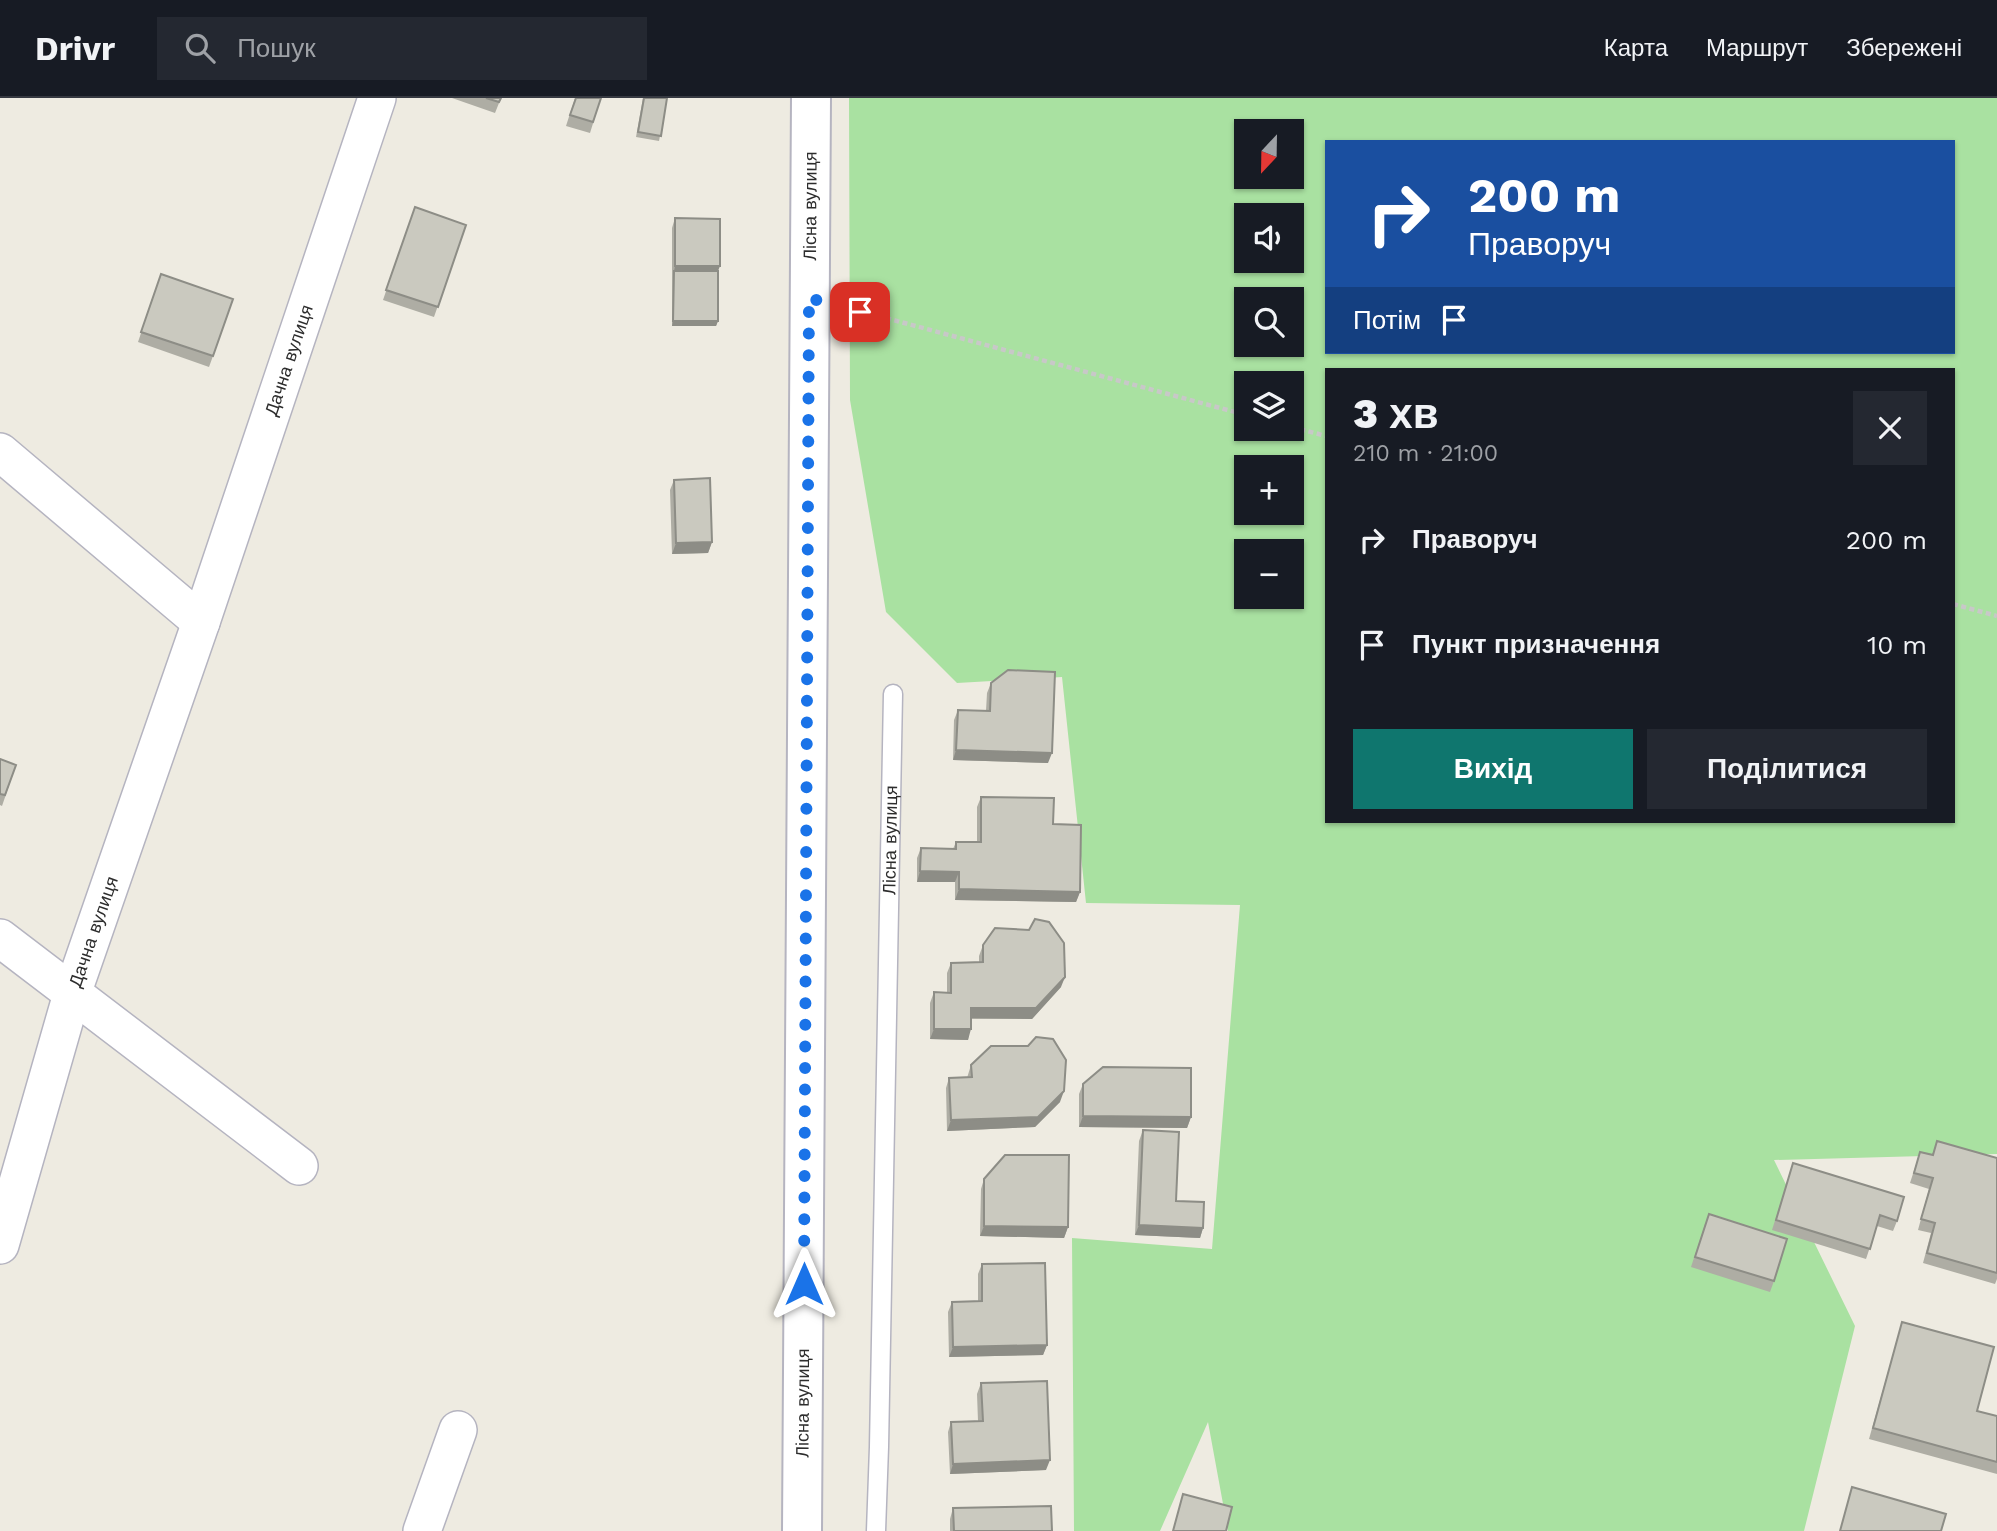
<!DOCTYPE html>
<html lang="uk">
<meta charset="utf-8">
<style>
:root{--surface:#171b24;--page:#242831;--text:#f1f3f6;--muted:#9ea1a6;--line:#363941;--accent:#0f766e}
body{margin:0;font-family:"Work Sans",sans-serif;background:var(--page);color:var(--text);height:100vh;display:flex;flex-direction:column;font-size:26px;white-space:nowrap}
*{box-sizing:border-box;margin:0}
p{font-size:23px;color:var(--muted)}
.icon{flex:none;width:38px;height:38px;fill:none;stroke:currentColor;stroke-width:2;stroke-linecap:round;stroke-linejoin:round}
.map{position:relative;flex:1;overflow:hidden}
.side{position:absolute;left:1325px;top:270px;width:630px;height:455px;display:flex;flex-direction:column;background:var(--surface);border-radius:0px;box-shadow:0 2px 5px #0004}
.side>*{flex:none}
.top-card{position:absolute;left:1325px;top:42px;width:630px;height:214px;border-radius:0px;box-shadow:0 2px 5px #0004;background:#1a4fa0;color:#fff;overflow:hidden}
.needle{width:46px;rotate:202deg}
.tools{position:absolute;left:1234px;top:21px;display:grid;gap:14px}
.tools a{display:grid;place-items:center;width:70px;height:70px;border-radius:0px;background:var(--surface);box-shadow:0 2px 5px #0004;font-size:35px}
.pin{position:absolute;display:grid;place-items:center;width:60px;height:60px;color:#fff;margin:-30px;border-radius:14px;box-shadow:0 4px 10px #0006}
.me{position:absolute;width:77px;margin:-38px;rotate:0deg;stroke-linejoin:round;filter:drop-shadow(0 0 5px #0008)}
.turn{display:flex;align-items:center;gap:24px;height:147px;padding:0 28px;font-size:32px}
.turn .icon{width:91px;height:91px;stroke-width:2.5}
.turn b{display:block;font-size:49px;line-height:60px}
.then{display:flex;align-items:center;height:66px;padding:0 28px;background:#0003;gap:14px;font-size:26px}
.round{display:grid;place-items:center;flex:none;width:74px;height:74px;border-radius:0px;background:var(--page)}
.overview{display:flex;align-items:center;justify-content:space-between;height:119px;padding:0 28px}
h1{font-size:42px;font-weight:800;line-height:52px}
.action{display:flex;gap:14px;margin-top:auto;padding:14px 28px}
.action a{flex:1;height:80px;border-radius:0px;background:var(--accent);color:#fff;font-size:28px;font-weight:800;line-height:80px;text-align:center}
.action a+a{background:var(--page);color:var(--text)}
ul{padding:0;list-style:none}
li{display:flex;align-items:center;gap:21px;height:105px;padding:0 28px}
li div{flex:1}
li b{display:block;font-size:26px}
li em{font-style:normal}
header{display:flex;align-items:center;gap:42px;box-sizing:border-box;height:98px;padding:0 35px;background:var(--surface);border-bottom:2px solid var(--line)}
header strong{font-size:33px}
nav{display:flex;gap:38px;margin-inline-start:auto;font-size:24px}
.search{width:490px;height:63px;background:var(--page);display:flex;align-items:center;gap:18px;box-sizing:border-box;padding:0 24px;border-radius:0px;color:var(--muted);font-size:26px}
.map>svg:first-child{display:block}
.green{fill:#a9e1a1;fill-rule:evenodd}
.lines{fill:none;stroke-linecap:round;stroke-linejoin:round}
.service-casing{stroke:#b5b4c0;stroke-width:21}
.minor-casing{stroke:#b5b4c0;stroke-width:40}
.secondary-casing{stroke:#b5b4c0;stroke-width:42}
.path{stroke:#c8c8c8;stroke-width:4.5;stroke-dasharray:5 3.5;stroke-linecap:butt}
.service{stroke:#fff;stroke-width:18}
.minor{stroke:#fff;stroke-width:37}
.secondary{stroke:#fff;stroke-width:38}
.wall{fill:#aeada4}
.shaded-wall{fill:#8d8d86}
.building{fill:#cac9bf;stroke:#8d8d86;stroke-width:2}
.route{stroke:#1a73e8;stroke-width:12;stroke-dasharray:0 21.6}
.labels{text-anchor:middle;stroke-width:5;stroke-linejoin:round;paint-order:stroke}
.street-label{font-size:18px;fill:#2d2d2d;stroke:#fff}
</style>
<header>
<strong>Drivr</strong>
<div class="search"><svg class="icon" aria-label="search" viewBox="0 0 24 24"><circle cx="10" cy="10" r="6"/><path d="M15 15l6 6"/></svg>Пошук</div>
<nav><a>Карта</a><a>Маршрут</a><a>Збережені</a></nav>
</header>
<div class="map">
<svg width="1997" height="1433" viewBox="0 0 1997 1433">
<rect width="100%" height="100%" fill="#eeebe1"/>
<path class="green" d="M 849,0 L 1997,0 L 1997,1056 L 1774,1062 L 1855,1228 L 1804,1433 L 1228,1433 L 1208,1324 L 1160,1433 L 1074,1433 L 1072,1140 L 1212,1151 L 1240,807 L 1086,805 L 1062,579 L 957,585 L 886,514 L 850,302 ZM 1246,33 L 1292,33 L 1292,79 L 1246,79 ZM 1326,44 L 1953,44 L 1953,254 L 1326,254 ZM 1246,117 L 1292,117 L 1292,163 L 1246,163 ZM 1246,201 L 1292,201 L 1292,247 L 1246,247 ZM 1326,271 L 1953,271 L 1953,723 L 1326,723 ZM 1246,285 L 1292,285 L 1292,331 L 1246,331 ZM 1246,369 L 1292,369 L 1292,415 L 1246,415 ZM 1246,453 L 1292,453 L 1292,499 L 1246,499 Z"/>
<g class="lines">
<defs>
<g id="service">
<path id="s1" d="M 876,1433 L 879,1349 L 893,596"/>
</g>
<g id="minor">
<path d="M 0,354 L 201,524"/>
<path d="M 0,840 L 299,1068"/>
<path id="s2" d="M 0,1147 L 72,896 L 201,524 L 377,0"/>
<path d="M 422,1433 L 458,1332"/>
</g>
<g id="secondary">
<path id="s3" d="M 802,1433 L 811,0"/>
</g>
</defs>
<use href="#service" class="service-casing"/>
<use href="#minor" class="minor-casing"/>
<use href="#secondary" class="secondary-casing"/>
<path class="path" d="M 845,209 L 1246,317
M 1292,329 L 1326,338
M 1953,506 L 1997,518"/>
<use href="#service" class="service"/>
<use href="#minor" class="minor"/>
<use href="#secondary" class="secondary"/>
</g>
<path class="wall" d="M 452,0 L 501,0 L 495,15 Z
M 575,0 L 601,0 L 590,35 L 566,28 Z
M 643,0 L 667,0 L 659,43 L 636,39 Z
M 415,109 L 466,127 L 434,219 L 383,202 Z
M 675,120 L 718,173 L 718,223 L 716,228 L 672,228 L 672,130 Z
M 161,176 L 213,258 L 209,269 L 138,244 Z
M 674,382 L 712,444 L 708,455 L 672,456 L 670,392 Z
M 991,585 L 1048,665 L 953,662 L 954,622 L 958,612 L 986,613 L 987,595 Z
M 0,661 L 16,667 L 2,708 L 0,707 Z
M 981,699 L 1053,726 L 1080,794 L 1076,804 L 955,802 L 955,784 L 917,784 L 917,760 L 921,750 L 953,751 L 956,744 L 977,744 L 977,709 Z
M 983,847 L 1061,889 L 1032,921 L 971,921 L 968,942 L 930,941 L 930,905 L 934,894 L 947,895 L 947,875 L 951,865 L 979,864 L 979,858 Z
M 971,967 L 1060,1004 L 1035,1029 L 947,1033 L 946,990 L 949,980 L 967,980 Z
M 1083,986 L 1191,1019 L 1187,1030 L 1079,1029 L 1079,996 Z
M 1143,1032 L 1176,1103 L 1203,1130 L 1200,1140 L 1135,1137 L 1139,1043 Z
M 1937,1043 L 1997,1060 L 1997,1181 L 1995,1186 L 1923,1165 L 1931,1135 L 1918,1132 L 1929,1091 L 1910,1085 L 1920,1054 L 1932,1057 Z
M 1793,1065 L 1897,1123 L 1893,1133 L 1877,1128 L 1866,1161 L 1772,1132 Z
M 984,1081 L 1068,1129 L 1064,1140 L 980,1138 L 981,1091 Z
M 1705,1126 L 1774,1183 L 1770,1194 L 1691,1169 Z
M 982,1166 L 1047,1247 L 1043,1257 L 949,1259 L 948,1214 L 952,1204 L 978,1203 L 978,1176 Z
M 1902,1224 L 1977,1313 L 1997,1318 L 1997,1376 L 1869,1341 Z
M 981,1285 L 1046,1372 L 950,1376 L 948,1334 L 951,1324 L 978,1323 L 977,1296 Z
M 953,1410 L 1052,1433 L 950,1433 L 950,1421 Z"/>
<path class="shaded-wall" d="M 675,168 L 720,168 L 716,178 L 674,173 Z
M 673,223 L 718,223 L 716,228 L 672,228 Z
M 712,444 L 708,455 L 672,456 L 676,445 Z
M 956,652 L 1052,655 L 1048,665 L 953,662 Z
M 920,773 L 959,774 L 955,784 L 917,784 Z
M 959,791 L 1080,794 L 1076,804 L 955,802 Z
M 1065,879 L 1061,889 L 1032,921 L 968,920 L 971,910 Z
M 934,931 L 971,931 L 968,942 L 930,941 Z
M 1064,993 L 1060,1004 L 1035,1029 L 947,1033 L 951,1022 Z
M 1083,1018 L 1191,1019 L 1187,1030 L 1079,1029 Z
M 1139,1127 L 1203,1130 L 1200,1140 L 1135,1137 Z
M 984,1128 L 1068,1129 L 1064,1140 L 980,1138 Z
M 1047,1247 L 1043,1257 L 949,1259 L 953,1249 Z
M 1050,1362 L 1046,1372 L 950,1376 L 953,1366 Z"/>
<path class="building" d="M 486,0 L 501,0 L 499,4 Z
M 576,0 L 601,0 L 593,24 L 570,17 Z
M 644,0 L 667,0 L 661,38 L 638,34 Z
M 415,109 L 466,127 L 438,209 L 386,192 Z
M 675,120 L 720,121 L 720,168 L 675,168 Z
M 674,173 L 718,173 L 718,223 L 673,223 Z
M 161,176 L 233,201 L 213,258 L 141,234 Z
M 710,380 L 712,444 L 676,445 L 674,382 Z
M 1008,572 L 1055,574 L 1052,655 L 956,652 L 958,612 L 990,613 L 991,585 Z
M 0,661 L 16,667 L 5,697 L 0,696 Z
M 981,699 L 1054,700 L 1053,726 L 1081,727 L 1080,794 L 959,791 L 959,774 L 920,773 L 921,750 L 956,751 L 956,744 L 981,744 Z
M 1035,821 L 1049,824 L 1064,845 L 1065,879 L 1036,910 L 971,910 L 971,931 L 934,931 L 934,894 L 951,895 L 951,865 L 983,864 L 983,847 L 995,830 L 1029,832 Z
M 1036,939 L 1053,941 L 1066,962 L 1064,993 L 1038,1019 L 951,1022 L 949,980 L 972,979 L 971,967 L 991,948 L 1028,948 Z
M 1103,969 L 1191,970 L 1191,1019 L 1083,1018 L 1083,986 Z
M 1143,1032 L 1179,1034 L 1176,1103 L 1204,1104 L 1203,1130 L 1139,1127 Z
M 1937,1043 L 1997,1060 L 1997,1175 L 1927,1155 L 1935,1125 L 1921,1121 L 1933,1080 L 1914,1075 L 1920,1054 L 1933,1057 Z
M 1005,1057 L 1069,1057 L 1068,1129 L 984,1128 L 984,1081 Z
M 1793,1065 L 1904,1099 L 1897,1123 L 1880,1117 L 1870,1151 L 1776,1122 Z
M 1709,1116 L 1787,1141 L 1774,1183 L 1695,1159 Z
M 1045,1165 L 1047,1247 L 953,1249 L 952,1204 L 982,1203 L 982,1166 Z
M 1902,1224 L 1994,1249 L 1977,1313 L 1997,1318 L 1997,1364 L 1873,1330 Z
M 1047,1283 L 1050,1362 L 953,1366 L 951,1324 L 983,1323 L 981,1285 Z
M 1852,1389 L 1946,1416 L 1941,1433 L 1840,1433 Z
M 1183,1396 L 1232,1409 L 1226,1433 L 1173,1433 Z
M 1051,1408 L 1052,1433 L 954,1433 L 953,1410 Z"/>
<g class="lines">
<path class="route" d="M 804,1186 L 809,200 L 860,214"/>
</g>
<g class="labels">
<g class="street-label">
<text dy="6" stroke="none"><textPath href="#s3" startOffset="1325">Лісна вулиця</textPath></text>
<text dy="6" stroke="none"><textPath href="#s2" startOffset="931">Дачна вулиця</textPath></text>
<text dy="6" stroke="none"><textPath href="#s1" startOffset="691">Лісна вулиця</textPath></text>
<text dy="6" stroke="none"><textPath href="#s2" startOffset="327">Дачна вулиця</textPath></text>
<text dy="6" stroke="none"><textPath href="#s3" startOffset="128">Лісна вулиця</textPath></text>
</g>
</g>
</svg>
<div class="tools">
<a><svg class="needle" viewBox="-14 -14 28 28"><path d="M0-13l5 13h-10z" fill="#e53935"/><path d="M0 13l5-13h-10z" fill="#9ea1a6"/></svg></a>
<a><svg class="icon" aria-label="sound" viewBox="0 0 24 24"><path d="M4 9h4l5-4v14l-5-4H4zM17 9q2 3 0 6"/></svg></a>
<a><svg class="icon" aria-label="search" viewBox="0 0 24 24"><circle cx="10" cy="10" r="6"/><path d="M15 15l6 6"/></svg></a>
<a><svg class="icon" aria-label="layers" viewBox="0 0 24 24"><path d="M12 4l9 5-9 5-9-5zM3 14l9 5 9-5"/></svg></a>
<a>+</a>
<a>−</a>
</div>
<div class="pin" style="left:860px;top:214px;background:#d93025"><svg class="icon" aria-label="arrive" viewBox="0 0 24 24"><path d="M6 21V4h12l-3 4 3 4H6"/></svg></div>
<svg class="me" style="left:804px;top:1186px" viewBox="-20 -20 40 40"><path d="M0-17L14 15 0 8-14 15z" fill="#1a73e8" stroke="#fff" stroke-width="4"/></svg>
<div class="top-card">
<div class="turn"><svg class="icon" aria-label="right" viewBox="0 0 24 24"><path d="M7 20v-9h11M14 6l5 5-5 5"/></svg><div><b>200 m</b>Праворуч</div></div>
<div class="then">Потім<svg class="icon" aria-label="arrive" viewBox="0 0 24 24"><path d="M6 21V4h12l-3 4 3 4H6"/></svg></div>
</div>
<section class="side">
<div class="overview"><div><h1>3 хв</h1><p>210 m · 21:00</p></div><a class="round"><svg class="icon" aria-label="close" viewBox="0 0 24 24"><path d="M6 6l12 12M18 6L6 18"/></svg></a></div>
<ul>
<li><svg class="icon" aria-label="right" viewBox="0 0 24 24"><path d="M7 20v-9h11M14 6l5 5-5 5"/></svg><div><b>Праворуч</b></div><em>200 m</em></li>
<li><svg class="icon" aria-label="arrive" viewBox="0 0 24 24"><path d="M6 21V4h12l-3 4 3 4H6"/></svg><div><b>Пункт призначення</b></div><em>10 m</em></li>
</ul>
<div class="action"><a>Вихід</a><a>Поділитися</a></div>
</section>
</div>
